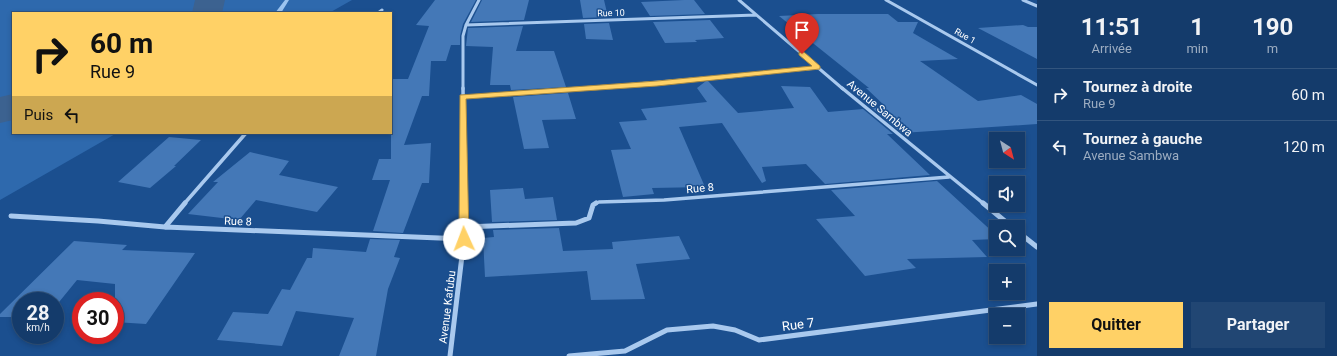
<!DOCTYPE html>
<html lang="fr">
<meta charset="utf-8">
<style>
:root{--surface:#143b6b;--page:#214673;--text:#f1f3f6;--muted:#9dadc1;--line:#33557e;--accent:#ffd166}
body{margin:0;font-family:Roboto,sans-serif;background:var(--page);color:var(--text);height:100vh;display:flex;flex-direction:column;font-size:15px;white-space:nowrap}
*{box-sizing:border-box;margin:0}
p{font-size:13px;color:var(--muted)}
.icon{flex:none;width:22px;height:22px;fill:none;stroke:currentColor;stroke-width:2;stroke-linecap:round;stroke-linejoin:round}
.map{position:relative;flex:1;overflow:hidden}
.panel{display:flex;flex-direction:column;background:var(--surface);width:300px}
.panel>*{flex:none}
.top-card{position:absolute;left:12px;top:12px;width:380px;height:122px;border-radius:0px;box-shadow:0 2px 6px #0003,0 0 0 1px var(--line);background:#ffd166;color:#111;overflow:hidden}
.needle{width:26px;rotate:144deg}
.fabs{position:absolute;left:989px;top:132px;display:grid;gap:8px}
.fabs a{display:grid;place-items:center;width:36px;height:36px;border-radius:0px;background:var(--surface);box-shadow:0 2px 6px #0003,0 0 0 1px var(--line);font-size:20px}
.speed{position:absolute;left:12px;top:292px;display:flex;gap:8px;font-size:20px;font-weight:700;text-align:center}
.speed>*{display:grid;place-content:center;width:52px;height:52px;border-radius:50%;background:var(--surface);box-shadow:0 2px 6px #0003,0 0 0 1px var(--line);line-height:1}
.speed small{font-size:10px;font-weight:400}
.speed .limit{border:6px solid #d22;background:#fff;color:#111}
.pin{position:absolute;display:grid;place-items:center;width:34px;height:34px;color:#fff;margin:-41px -17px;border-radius:50% 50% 50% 0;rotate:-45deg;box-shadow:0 0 4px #0007}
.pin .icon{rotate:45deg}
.me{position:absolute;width:44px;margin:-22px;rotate:358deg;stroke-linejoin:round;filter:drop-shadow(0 0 3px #0008)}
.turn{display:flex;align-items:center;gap:14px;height:84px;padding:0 12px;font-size:18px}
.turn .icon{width:52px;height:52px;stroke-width:2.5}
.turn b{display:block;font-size:28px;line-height:34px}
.then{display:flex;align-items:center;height:38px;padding:0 12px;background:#0003;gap:8px;font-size:15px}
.eta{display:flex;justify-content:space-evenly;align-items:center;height:68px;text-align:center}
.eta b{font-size:24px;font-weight:700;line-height:28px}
.button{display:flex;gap:8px;margin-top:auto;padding:8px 12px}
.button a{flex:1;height:46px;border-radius:0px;background:var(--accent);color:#111;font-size:16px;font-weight:700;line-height:46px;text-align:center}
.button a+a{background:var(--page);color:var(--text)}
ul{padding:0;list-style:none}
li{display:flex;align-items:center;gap:12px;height:52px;padding:0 12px;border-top:1px solid var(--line)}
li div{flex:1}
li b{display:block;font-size:15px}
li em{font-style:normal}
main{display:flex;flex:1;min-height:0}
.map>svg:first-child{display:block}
.green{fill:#2e69ad}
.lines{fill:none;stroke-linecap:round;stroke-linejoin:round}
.stream{fill:#9cc4f0;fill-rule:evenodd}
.river{fill:#3c6290;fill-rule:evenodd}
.building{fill:#4478b7}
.minor-far2{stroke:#a9c9ee;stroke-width:3}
.minor-far1{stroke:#a9c9ee;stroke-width:3.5}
.minor{stroke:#a9c9ee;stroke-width:5}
.route{fill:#ffd166;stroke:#a68842}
.labels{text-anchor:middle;stroke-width:3;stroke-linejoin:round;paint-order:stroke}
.far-street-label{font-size:9px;fill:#fff;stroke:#1b4f8f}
.street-label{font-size:11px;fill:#fff;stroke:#1b4f8f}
.near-street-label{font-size:13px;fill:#fff;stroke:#1b4f8f}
</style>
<main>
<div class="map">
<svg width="1037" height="356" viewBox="0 0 1037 356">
<rect width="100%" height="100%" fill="#1b4f8f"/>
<path class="green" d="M 0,0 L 352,0 L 329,13 L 13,13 L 13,133 L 117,133 L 0,200 Z"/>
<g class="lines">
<path class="stream" d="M 285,0 L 289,0 L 281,13 L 275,13 Z"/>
<path class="river" d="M 195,0 L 225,0 L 222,13 L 192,13 Z
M 13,94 L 13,120 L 0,123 L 0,97 Z"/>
</g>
<path class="building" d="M 435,0 L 476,0 L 463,24 L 460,36 L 460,45 L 451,45 L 446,61 L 431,61 L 429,96 L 422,96 L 404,145 L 431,143 L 429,183 L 422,183 L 403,233 L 373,231 L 390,180 L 372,180 L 379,159 L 391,159 L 391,79 L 408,79 L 429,26 L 416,25 Z
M 482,0 L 529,0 L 524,20 L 471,22 Z
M 580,0 L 604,0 L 608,17 L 583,18 Z
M 684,0 L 694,0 L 705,14 L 650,16 L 641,2 Z
M 818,14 L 888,14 L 898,22 L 918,22 L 913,33 L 958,59 L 920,61 L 978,101 L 1021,95 L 1037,104 L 1037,124 L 902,133 L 872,108 L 886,107 L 866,88 L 869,88 L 779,16 Z
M 710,20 L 724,38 L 695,40 L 697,42 L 665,43 L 653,22 Z
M 609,23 L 613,40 L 586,39 L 584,24 Z
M 1023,25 L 1028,27 L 1037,27 L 1037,59 L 978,28 Z
M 523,26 L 516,51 L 554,51 L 566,87 L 511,90 L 510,85 L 490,85 L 493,47 L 466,46 L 468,28 Z
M 706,81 L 708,81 L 738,113 L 794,108 L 781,86 L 810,87 L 828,112 L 863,109 L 893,134 L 887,134 L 930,175 L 825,184 L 806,164 L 762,167 L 766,181 L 762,183 L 722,123 L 679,127 L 705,187 L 652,188 L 654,194 L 623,197 L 611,150 L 631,149 L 619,122 L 647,120 L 641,109 L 707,102 L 697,88 Z
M 568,93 L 576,119 L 542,120 L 549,148 L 524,149 L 513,97 Z
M 169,137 L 201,140 L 174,166 L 176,166 L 150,188 L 118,182 Z
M 250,152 L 289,161 L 279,175 L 338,187 L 317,212 L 256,200 L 239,220 L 188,214 L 218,182 L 213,182 Z
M 937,181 L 996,235 L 996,239 L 972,240 L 987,257 L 907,259 L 916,268 L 865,276 L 816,219 L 855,216 L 831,190 Z
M 523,188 L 525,199 L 553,197 L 557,220 L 492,222 L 490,190 Z
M 559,228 L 563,251 L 613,249 L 612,242 L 679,236 L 690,259 L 636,264 L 645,299 L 591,300 L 587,271 L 485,277 L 483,238 L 494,237 L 493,230 Z
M 370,239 L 400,240 L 394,257 L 400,258 L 388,289 L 376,356 L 339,356 L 354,318 L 296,311 L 282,346 L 217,340 L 233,312 L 268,314 L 282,289 L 290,290 L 307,258 L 312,258 L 313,248 L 366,252 Z
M 74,241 L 127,245 L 122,250 L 195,253 L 146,324 L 115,322 L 115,284 L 77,280 L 55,307 L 55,301 L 21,301 L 21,317 L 0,317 L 0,314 Z"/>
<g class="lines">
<path class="minor-far2" d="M 739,0 L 843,89
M 886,0 L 1037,85
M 1023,0 L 1037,6
M 378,13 L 382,10
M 466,25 L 756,15
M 463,89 L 463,36 L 466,25 L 479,0
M 579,89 L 818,68"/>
<path class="minor-far1" d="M 463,88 L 464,204
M 842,88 L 984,204
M 462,97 L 593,88
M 184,204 L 246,133
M 594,204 L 599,202 L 664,200 L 949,177"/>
<path class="minor" d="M 983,203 L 1012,227
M 11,216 L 98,221 L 165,227 L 464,239
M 165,227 L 185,203
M 464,227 L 576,223 L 589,218 L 593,205 L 596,203
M 1018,232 L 1037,247
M 450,356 L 464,239 L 464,203
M 569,356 L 625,351 L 667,330 L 713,326 L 735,330 L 759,340 L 1037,304"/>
</g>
<path class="route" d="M 799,52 L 804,52 L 820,66 L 820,69 L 657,86 L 466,99 L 469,239 L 468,241 L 460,241 L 459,239 L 460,95 L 657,81 L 812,66 L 799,55 Z"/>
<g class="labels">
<g class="far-street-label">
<text transform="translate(611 13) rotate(-1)" y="3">Rue 10</text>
<text transform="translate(965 36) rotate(29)" y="3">Rue 1</text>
</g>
<g class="street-label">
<text transform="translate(880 108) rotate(40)" y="4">Avenue Sambwa</text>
<text transform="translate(700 188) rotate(-5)" y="4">Rue 8</text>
<text transform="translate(238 221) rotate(2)" y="4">Rue 8</text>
<text transform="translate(447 307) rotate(-83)" y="4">Avenue Kafubu</text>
</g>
<g class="near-street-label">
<text transform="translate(798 324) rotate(-7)" y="5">Rue 7</text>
</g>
</g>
</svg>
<div class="fabs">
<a><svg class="needle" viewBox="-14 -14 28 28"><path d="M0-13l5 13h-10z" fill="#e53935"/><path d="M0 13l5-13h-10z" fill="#9dadc1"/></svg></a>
<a><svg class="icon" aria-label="sound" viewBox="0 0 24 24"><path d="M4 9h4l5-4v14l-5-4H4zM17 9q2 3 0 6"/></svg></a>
<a><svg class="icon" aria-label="search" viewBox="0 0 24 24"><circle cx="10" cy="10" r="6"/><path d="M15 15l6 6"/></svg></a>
<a>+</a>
<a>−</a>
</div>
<div class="speed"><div>28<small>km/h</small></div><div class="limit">30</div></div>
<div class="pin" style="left:802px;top:54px;background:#d93025"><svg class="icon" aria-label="arrive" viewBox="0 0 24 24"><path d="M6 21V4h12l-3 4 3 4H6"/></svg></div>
<svg class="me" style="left:464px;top:239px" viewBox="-20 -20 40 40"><circle r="19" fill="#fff"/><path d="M0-13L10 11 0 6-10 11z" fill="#ffd166"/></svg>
<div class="top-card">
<div class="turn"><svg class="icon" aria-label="right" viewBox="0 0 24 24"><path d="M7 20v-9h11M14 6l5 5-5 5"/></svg><div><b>60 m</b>Rue 9</div></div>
<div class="then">Puis<svg class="icon" aria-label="left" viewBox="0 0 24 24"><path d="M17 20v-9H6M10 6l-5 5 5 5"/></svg></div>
</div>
</div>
<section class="panel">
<div class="eta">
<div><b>11:51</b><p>Arrivée</p></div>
<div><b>1</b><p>min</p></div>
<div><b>190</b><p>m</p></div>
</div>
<ul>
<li><svg class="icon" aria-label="right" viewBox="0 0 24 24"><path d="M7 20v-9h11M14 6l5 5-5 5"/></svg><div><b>Tournez à droite</b><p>Rue 9</p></div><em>60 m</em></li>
<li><svg class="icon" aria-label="left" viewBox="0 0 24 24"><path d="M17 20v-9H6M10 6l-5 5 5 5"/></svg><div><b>Tournez à gauche</b><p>Avenue Sambwa</p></div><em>120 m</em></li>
</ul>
<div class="button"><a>Quitter</a><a>Partager</a></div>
</section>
</main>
